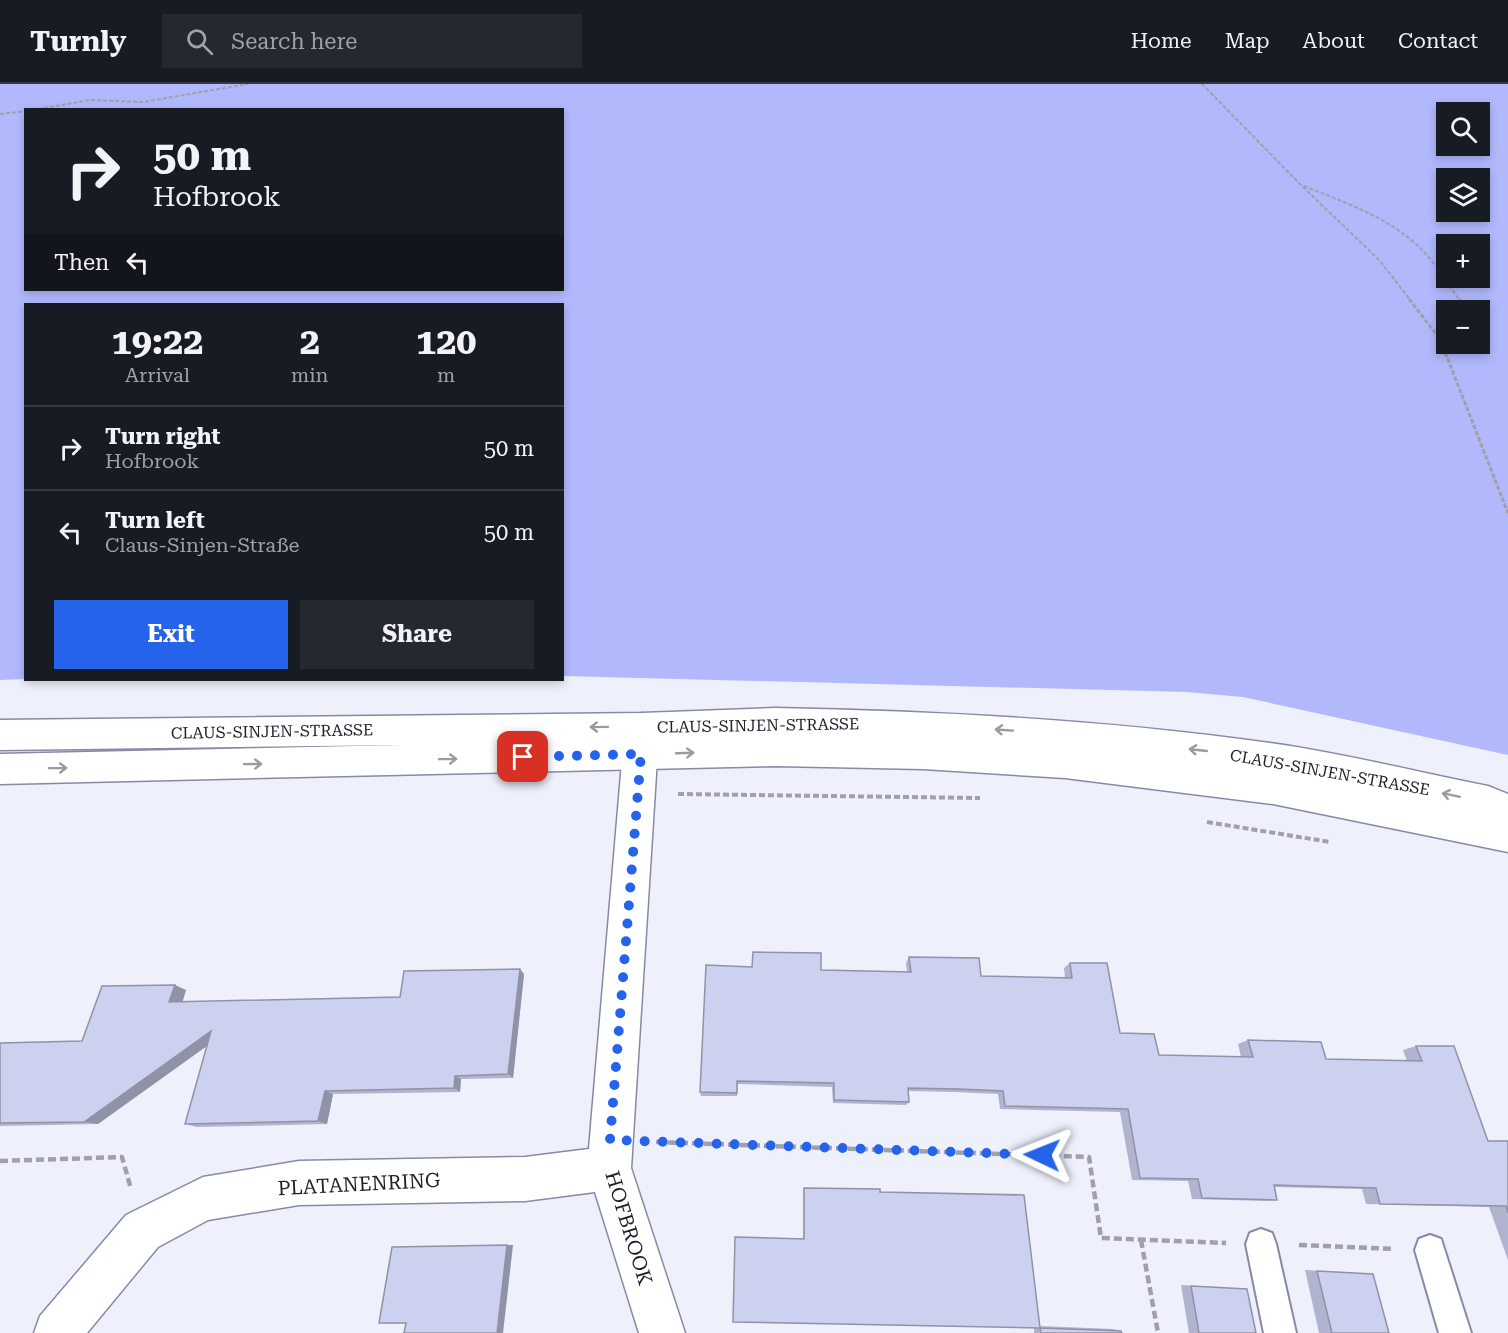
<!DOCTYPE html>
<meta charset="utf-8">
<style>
:root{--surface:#171b24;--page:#242831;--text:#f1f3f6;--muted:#9ea1a6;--line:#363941;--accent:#2563eb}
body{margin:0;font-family:"Roboto Serif",serif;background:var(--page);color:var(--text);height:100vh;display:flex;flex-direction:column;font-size:22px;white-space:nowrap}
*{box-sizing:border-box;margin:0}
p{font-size:20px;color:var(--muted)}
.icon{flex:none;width:33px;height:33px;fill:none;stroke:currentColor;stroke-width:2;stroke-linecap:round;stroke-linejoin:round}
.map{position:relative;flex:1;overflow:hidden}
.drawer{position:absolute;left:24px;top:219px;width:540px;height:378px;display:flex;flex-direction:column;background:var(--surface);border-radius:0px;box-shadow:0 3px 9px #0003}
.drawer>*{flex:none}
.banner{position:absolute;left:24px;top:24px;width:540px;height:183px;border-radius:0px;box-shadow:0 3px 9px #0003;background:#171b24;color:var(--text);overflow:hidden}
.fabs{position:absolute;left:1436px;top:18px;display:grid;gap:12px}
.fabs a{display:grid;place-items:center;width:54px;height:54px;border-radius:0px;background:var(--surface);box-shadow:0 3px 9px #0003;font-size:30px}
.pin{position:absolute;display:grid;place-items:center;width:51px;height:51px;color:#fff;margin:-26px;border-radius:12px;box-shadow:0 3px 9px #0006}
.me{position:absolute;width:66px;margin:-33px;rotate:272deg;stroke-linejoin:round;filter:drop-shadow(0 0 4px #0008)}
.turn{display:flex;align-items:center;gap:21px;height:126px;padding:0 30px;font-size:27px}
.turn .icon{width:78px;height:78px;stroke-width:2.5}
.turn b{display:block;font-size:42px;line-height:51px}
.then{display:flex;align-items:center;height:57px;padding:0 30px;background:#0003;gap:12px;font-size:22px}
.eta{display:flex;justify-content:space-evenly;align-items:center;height:102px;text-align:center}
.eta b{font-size:36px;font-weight:700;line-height:42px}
.primary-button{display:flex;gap:12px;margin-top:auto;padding:12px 30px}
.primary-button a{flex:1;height:69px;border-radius:0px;background:var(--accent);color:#fff;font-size:24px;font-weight:700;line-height:69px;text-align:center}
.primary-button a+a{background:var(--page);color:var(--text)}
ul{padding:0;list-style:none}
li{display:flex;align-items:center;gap:18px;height:84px;padding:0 30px;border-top:2px solid var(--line)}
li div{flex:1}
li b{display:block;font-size:22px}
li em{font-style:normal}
header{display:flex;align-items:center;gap:36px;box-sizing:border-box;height:84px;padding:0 30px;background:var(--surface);border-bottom:2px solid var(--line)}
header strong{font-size:28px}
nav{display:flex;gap:33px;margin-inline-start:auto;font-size:21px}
.search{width:420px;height:54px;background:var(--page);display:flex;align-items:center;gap:15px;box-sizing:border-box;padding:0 21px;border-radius:0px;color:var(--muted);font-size:22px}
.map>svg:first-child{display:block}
.green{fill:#b1b8fc;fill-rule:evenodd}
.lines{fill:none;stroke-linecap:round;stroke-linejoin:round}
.service-casing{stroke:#868aa7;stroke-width:4}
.minor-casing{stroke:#868aa7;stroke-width:3}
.tertiary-casing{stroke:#868aa7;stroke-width:3}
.path-far3{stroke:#9fa0ac;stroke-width:2;stroke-dasharray:4 2;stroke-linecap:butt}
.path-far2{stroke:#9fa0ac;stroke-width:3;stroke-dasharray:4.5 2;stroke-linecap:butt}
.path-far1{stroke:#9fa0ac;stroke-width:4;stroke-dasharray:6 3;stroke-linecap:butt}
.path{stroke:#9fa0ac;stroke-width:4.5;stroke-dasharray:8 4;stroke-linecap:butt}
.service{fill:#fff;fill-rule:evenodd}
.minor{fill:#fff;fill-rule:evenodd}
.tertiary{fill:#fff;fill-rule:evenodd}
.wall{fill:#b0b4ce}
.shaded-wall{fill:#9092a8}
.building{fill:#cdd1f0;stroke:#9092a8;stroke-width:1.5}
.oneway{stroke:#9a9ba0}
.route{stroke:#2563eb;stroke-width:10;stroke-dasharray:0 18}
.labels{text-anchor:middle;stroke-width:4.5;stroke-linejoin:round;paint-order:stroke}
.street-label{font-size:16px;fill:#1f202b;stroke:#fff}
.near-street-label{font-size:20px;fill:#1f202b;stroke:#fff}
</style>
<header>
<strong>Turnly</strong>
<div class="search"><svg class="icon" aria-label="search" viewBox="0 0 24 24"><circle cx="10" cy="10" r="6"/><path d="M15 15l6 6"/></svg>Search here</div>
<nav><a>Home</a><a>Map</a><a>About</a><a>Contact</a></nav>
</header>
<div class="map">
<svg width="1508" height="1249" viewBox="0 0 1508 1249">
<rect width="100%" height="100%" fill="#eef0fc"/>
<path class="green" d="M 0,0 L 1508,0 L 1508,671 L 1243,613 L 1187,608 L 563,592 L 562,220 L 26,220 L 25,595 L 0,596 ZM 26,26 L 562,26 L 562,206 L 26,206 ZM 1446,28 L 1479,28 L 1479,62 L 1446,62 ZM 1446,94 L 1479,94 L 1479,128 L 1446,128 ZM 1446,160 L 1479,160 L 1479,194 L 1446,194 ZM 1446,226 L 1479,226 L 1479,260 L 1446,260 Z"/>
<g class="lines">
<defs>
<path id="service" d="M 1261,1145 L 1272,1149 L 1276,1160 L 1296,1249 L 1264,1249 L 1246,1160 L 1250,1149 Z
M 1430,1151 L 1441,1155 L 1471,1249 L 1439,1249 L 1415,1166 L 1419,1155 Z"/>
<path id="minor" d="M 642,629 L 654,633 L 659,643 L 631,1084 L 685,1249 L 639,1249 L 595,1108 L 525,1117 L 299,1121 L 208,1136 L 158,1163 L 87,1249 L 34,1249 L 40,1232 L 126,1131 L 203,1093 L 299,1077 L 525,1073 L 589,1065 L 625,643 L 630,633 Z"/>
<path id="tertiary" d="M 776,624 C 941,627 1106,636 1270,659 C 1343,669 1416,688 1488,702 L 1508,710 L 1508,768 L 1273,720 L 1065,694 L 923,685 L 777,682 L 0,700 L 0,670 L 402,661 L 0,666 L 0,636 L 642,629 Z"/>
</defs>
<use href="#service" class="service-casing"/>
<use href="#minor" class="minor-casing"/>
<use href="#tertiary" class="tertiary-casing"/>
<path class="path-far3" d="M 1202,0 L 1300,100 L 1380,177 L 1411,217
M 32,26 L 90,16 L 143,18 L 248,0
M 0,30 L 26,27
M 1304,102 C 1343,118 1386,132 1418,162 C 1435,178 1447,198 1460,217"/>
<path class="path-far2" d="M 1409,215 L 1440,255 L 1508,429
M 1459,215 L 1465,224"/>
<path class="path-far1" d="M 678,710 L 980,714
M 1207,738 L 1330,758"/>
<path class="path" d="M 656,1058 L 1089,1073 L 1101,1154 L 1226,1159
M 0,1077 L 122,1073 L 131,1105
M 1141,1156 L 1158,1249
M 1299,1161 L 1394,1165"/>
<use href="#service" class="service"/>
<use href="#minor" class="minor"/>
<use href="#tertiary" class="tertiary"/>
</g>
<path class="wall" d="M 909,873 L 981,892 L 1065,894 L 1064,884 L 1070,879 L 1120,949 L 1159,971 L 1241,973 L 1238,960 L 1248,956 L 1326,975 L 1407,977 L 1403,966 L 1416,962 L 1488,1057 L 1508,1057 L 1508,1176 L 1489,1123 L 1366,1120 L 1362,1105 L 1312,1104 L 1274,1103 L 1277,1116 L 1266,1117 L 1192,1115 L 1188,1097 L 1132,1096 L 1120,1028 L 1000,1025 L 998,1010 L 954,1008 L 908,1007 L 909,1018 L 906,1021 L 833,1019 L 832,1003 L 738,1000 L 737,1012 L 701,1012 L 700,1008 L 821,886 L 907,888 L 906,879 Z
M 524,890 L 513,994 L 461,995 L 460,1008 L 333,1010 L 327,1040 L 197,1043 L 185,1040 L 207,962 L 98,1040 L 0,1042 L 0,959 L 82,957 L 186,906 L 182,918 L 400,913 Z
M 804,1104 L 880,1108 L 1040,1242 L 1113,1245 L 1121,1247 L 1122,1249 L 1034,1249 L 1034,1244 L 803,1155 L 803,1106 Z
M 1305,1186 L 1373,1190 L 1389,1249 L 1319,1249 Z
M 1181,1201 L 1247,1205 L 1256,1249 L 1189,1249 Z"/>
<path class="shaded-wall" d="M 520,885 L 524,890 L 513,994 L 508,990 Z
M 175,901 L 186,906 L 181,923 L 169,918 Z
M 211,947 L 222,951 L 98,1040 L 84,1038 Z
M 455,992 L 461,995 L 460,1008 L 454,1004 Z
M 325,1007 L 333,1010 L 327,1040 L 318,1037 Z
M 507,1161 L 513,1161 L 503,1249 L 497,1249 Z"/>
<path class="building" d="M 753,868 L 821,869 L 821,886 L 911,888 L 909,873 L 979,874 L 981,892 L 1072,894 L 1070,879 L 1107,879 L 1120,949 L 1154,950 L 1159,971 L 1253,973 L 1248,956 L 1321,958 L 1326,975 L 1422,977 L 1416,962 L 1454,962 L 1488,1057 L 1508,1057 L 1508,1129 L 1506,1122 L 1380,1120 L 1376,1104 L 1274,1101 L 1277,1116 L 1202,1114 L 1198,1095 L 1140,1094 L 1128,1025 L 1005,1022 L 1003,1007 L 958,1005 L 908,1004 L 909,1018 L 834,1016 L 834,999 L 737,997 L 737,1009 L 700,1008 L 706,881 L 752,883 Z
M 520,885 L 508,990 L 455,992 L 454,1004 L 325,1007 L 318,1037 L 185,1040 L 211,947 L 84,1038 L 0,1039 L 0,959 L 82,957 L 102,902 L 175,901 L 169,918 L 400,913 L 404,887 Z
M 804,1104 L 880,1105 L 880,1108 L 1024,1111 L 1040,1244 L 733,1238 L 735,1153 L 804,1155 Z
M 507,1161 L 497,1249 L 404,1249 L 406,1239 L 379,1239 L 392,1163 Z
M 1317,1187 L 1373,1190 L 1389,1249 L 1332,1249 Z
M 1191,1202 L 1247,1205 L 1256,1249 L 1199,1249 Z
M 1040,1244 L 1121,1247 L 1122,1249 L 1041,1249 Z"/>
<defs><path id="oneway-shaft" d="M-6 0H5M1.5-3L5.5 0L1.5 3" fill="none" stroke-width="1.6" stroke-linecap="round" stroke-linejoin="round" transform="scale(1.5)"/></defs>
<g class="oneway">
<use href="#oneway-shaft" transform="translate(599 643) rotate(179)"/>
<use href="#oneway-shaft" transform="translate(1004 646) rotate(-176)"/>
<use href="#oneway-shaft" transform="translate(1198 666) rotate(-174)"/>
<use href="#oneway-shaft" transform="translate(685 669) rotate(-2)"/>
<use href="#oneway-shaft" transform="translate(448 675) rotate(-1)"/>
<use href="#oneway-shaft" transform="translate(253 680) rotate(-1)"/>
<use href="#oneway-shaft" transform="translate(58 684) rotate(-1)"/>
<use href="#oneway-shaft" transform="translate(1451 711) rotate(-168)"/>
</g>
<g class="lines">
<path class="route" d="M 523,673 L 641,670 L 610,1056 L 1042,1071"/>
</g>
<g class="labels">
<g class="street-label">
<text transform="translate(758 641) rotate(-1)" y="6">CLAUS-SINJEN-STRASSE</text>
<text transform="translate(272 647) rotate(-1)" y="6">CLAUS-SINJEN-STRASSE</text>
<text transform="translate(1330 688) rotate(10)" y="6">CLAUS-SINJEN-STRASSE</text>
</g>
<g class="near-street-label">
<text transform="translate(359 1100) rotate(-3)" y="7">PLATANENRING</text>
<text transform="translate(629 1144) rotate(73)" y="7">HOFBROOK</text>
</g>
</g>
</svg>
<div class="fabs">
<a><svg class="icon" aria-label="search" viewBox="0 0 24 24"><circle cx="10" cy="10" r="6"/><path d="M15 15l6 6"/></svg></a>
<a><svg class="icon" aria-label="layers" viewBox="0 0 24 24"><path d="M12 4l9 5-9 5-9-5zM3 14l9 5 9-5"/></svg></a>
<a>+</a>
<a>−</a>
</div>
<div class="pin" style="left:523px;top:673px;background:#d93025"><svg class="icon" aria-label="arrive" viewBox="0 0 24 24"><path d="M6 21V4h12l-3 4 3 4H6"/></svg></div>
<svg class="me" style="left:1042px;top:1071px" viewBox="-20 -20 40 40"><path d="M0-17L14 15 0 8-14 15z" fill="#2563eb" stroke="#fff" stroke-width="4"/></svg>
<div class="banner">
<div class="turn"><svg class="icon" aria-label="right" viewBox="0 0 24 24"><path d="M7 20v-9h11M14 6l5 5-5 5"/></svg><div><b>50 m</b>Hofbrook</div></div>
<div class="then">Then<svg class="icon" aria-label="left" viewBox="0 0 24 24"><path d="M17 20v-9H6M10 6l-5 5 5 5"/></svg></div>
</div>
<section class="drawer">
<div class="eta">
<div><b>19:22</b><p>Arrival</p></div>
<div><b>2</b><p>min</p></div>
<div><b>120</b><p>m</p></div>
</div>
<ul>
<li><svg class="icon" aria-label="right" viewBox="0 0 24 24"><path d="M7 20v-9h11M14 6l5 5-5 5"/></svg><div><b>Turn right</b><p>Hofbrook</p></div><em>50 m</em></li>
<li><svg class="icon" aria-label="left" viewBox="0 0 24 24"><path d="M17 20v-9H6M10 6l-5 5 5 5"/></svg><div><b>Turn left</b><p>Claus-Sinjen-Straße</p></div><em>50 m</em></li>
</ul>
<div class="primary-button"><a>Exit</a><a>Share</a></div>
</section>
</div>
